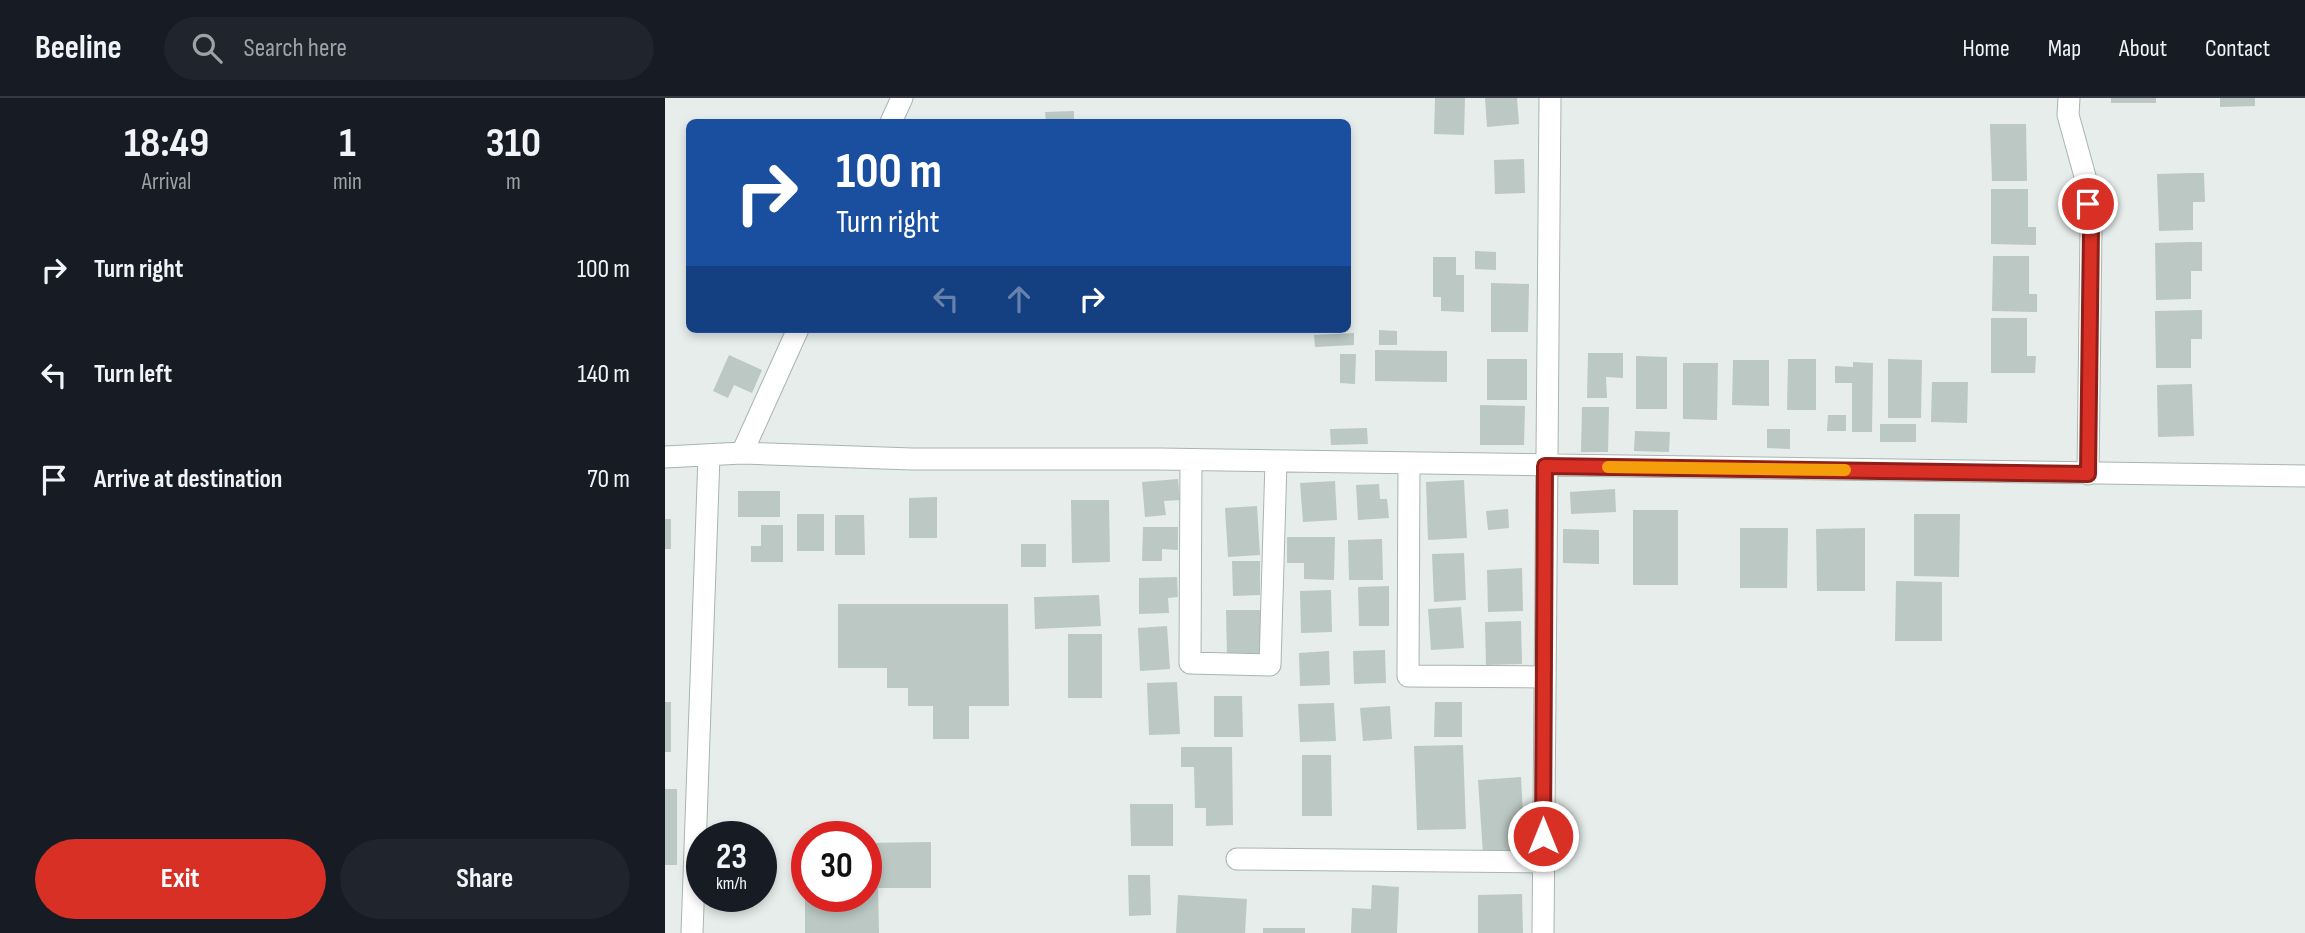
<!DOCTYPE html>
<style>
:root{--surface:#171b24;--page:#20242c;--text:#f1f3f6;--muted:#9ea1a6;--line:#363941;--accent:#d93025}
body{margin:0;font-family:"Sofia Sans Condensed",sans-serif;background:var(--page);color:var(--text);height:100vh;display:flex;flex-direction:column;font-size:26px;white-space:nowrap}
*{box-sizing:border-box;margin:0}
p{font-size:23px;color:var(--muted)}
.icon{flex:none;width:38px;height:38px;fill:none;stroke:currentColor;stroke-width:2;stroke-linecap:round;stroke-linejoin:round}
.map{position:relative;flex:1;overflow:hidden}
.panel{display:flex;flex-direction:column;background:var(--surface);width:665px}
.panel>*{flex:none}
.banner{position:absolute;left:21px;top:21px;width:665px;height:214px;border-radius:10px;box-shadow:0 4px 10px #0003;background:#1a4fa0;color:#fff;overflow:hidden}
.speed{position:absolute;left:21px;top:723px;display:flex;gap:14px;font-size:35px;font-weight:700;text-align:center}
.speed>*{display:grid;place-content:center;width:91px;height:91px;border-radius:50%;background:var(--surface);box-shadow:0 4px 10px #0003;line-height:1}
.speed small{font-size:18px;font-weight:400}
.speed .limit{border:10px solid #d22;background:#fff;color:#111}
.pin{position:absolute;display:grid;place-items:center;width:60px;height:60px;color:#fff;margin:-30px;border:4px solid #fff;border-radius:50%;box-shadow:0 2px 7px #0007}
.me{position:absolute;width:77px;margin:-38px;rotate:0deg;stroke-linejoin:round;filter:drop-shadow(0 0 5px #0008)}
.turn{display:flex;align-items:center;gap:24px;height:147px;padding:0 35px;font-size:32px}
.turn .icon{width:91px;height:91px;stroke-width:2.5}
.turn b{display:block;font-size:49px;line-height:60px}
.lanes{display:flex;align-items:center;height:66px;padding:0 35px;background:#0003;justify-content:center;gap:35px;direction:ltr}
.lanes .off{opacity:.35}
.eta{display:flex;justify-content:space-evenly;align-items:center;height:119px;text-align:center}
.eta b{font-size:42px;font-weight:700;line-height:49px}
.cta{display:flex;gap:14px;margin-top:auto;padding:14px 35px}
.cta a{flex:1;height:80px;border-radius:42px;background:var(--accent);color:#fff;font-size:28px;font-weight:700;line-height:80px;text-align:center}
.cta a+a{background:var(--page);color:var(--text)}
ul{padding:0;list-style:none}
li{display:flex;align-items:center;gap:21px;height:105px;padding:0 35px}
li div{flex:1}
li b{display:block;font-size:26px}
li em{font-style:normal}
header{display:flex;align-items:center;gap:42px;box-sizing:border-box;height:98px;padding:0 35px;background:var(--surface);border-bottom:2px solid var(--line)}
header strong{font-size:33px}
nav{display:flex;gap:38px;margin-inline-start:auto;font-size:24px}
.search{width:490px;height:63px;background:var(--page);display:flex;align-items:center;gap:18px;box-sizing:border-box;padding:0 24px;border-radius:38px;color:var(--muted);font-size:26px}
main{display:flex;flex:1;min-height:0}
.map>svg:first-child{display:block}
.building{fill:#bbc8c4}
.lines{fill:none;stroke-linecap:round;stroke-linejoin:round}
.minor-casing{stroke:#a9b5b2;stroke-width:23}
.minor{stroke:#fff;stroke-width:21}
.route-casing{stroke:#8d1f18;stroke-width:18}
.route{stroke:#d93025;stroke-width:12}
.slow{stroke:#f59e0b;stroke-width:12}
</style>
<header>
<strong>Beeline</strong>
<div class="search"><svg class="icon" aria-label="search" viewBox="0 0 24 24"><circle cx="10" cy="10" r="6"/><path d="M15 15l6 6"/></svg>Search here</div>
<nav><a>Home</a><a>Map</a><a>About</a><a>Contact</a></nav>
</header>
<main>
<section class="panel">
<div class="eta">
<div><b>18:49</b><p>Arrival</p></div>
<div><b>1</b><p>min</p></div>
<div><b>310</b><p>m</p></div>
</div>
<ul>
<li><svg class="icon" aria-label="right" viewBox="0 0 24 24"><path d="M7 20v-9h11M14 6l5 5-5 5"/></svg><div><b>Turn right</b></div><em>100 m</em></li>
<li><svg class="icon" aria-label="left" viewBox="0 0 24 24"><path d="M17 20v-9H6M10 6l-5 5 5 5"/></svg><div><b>Turn left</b></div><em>140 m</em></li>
<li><svg class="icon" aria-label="arrive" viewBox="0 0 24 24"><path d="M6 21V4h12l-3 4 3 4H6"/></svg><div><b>Arrive at destination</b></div><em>70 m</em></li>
</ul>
<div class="cta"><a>Exit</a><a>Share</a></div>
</section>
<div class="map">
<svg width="1640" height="835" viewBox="0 0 1640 835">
<rect width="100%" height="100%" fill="#e6edeb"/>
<path class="building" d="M 770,0 L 800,0 L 799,37 L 769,36 Z
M 820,0 L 852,0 L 854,26 L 822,29 Z
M 1446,0 L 1491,0 L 1491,5 L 1446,5 Z
M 1555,0 L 1590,0 L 1590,8 L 1555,9 Z
M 409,13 L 409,24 L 381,24 L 380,14 Z
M 1325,26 L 1361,26 L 1362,83 L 1327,83 Z
M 859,61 L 860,95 L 830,96 L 829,62 Z
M 1527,75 L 1539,75 L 1540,104 L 1528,104 L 1528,132 L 1494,133 L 1492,76 Z
M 1326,91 L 1363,91 L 1363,129 L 1371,129 L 1371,147 L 1326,146 Z
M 1525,144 L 1537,144 L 1537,173 L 1526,173 L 1526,201 L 1491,202 L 1490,145 Z
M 810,153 L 831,154 L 831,172 L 810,171 Z
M 1328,158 L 1364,158 L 1364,196 L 1372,196 L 1372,214 L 1327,213 Z
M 768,159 L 791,159 L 791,177 L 799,177 L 799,214 L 776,213 L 776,199 L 768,199 Z
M 826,185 L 864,186 L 863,234 L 826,234 Z
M 1537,212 L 1537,241 L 1526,241 L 1526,270 L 1491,270 L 1490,213 Z
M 1326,220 L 1362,220 L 1362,258 L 1371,258 L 1370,275 L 1326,275 Z
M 714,232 L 732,233 L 732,247 L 714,247 Z
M 689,235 L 689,247 L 650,249 L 649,237 Z
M 710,252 L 782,253 L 782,284 L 710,283 Z
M 923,255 L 958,255 L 958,280 L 941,279 L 942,300 L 922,300 Z
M 675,256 L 691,256 L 690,286 L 675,285 Z
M 64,257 L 97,272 L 87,295 L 69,287 L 63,300 L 48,293 Z
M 971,258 L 1002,259 L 1002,311 L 971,311 Z
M 822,261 L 862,261 L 862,302 L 822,302 Z
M 1123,261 L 1151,261 L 1151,312 L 1122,312 Z
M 1223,261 L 1257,262 L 1256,320 L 1223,320 Z
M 1068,262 L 1104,262 L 1104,308 L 1067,307 Z
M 1188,264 L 1208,265 L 1207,334 L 1187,334 L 1187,285 L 1170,285 L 1170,268 L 1188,269 Z
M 1018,265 L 1053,265 L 1052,322 L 1018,321 Z
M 1267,284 L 1303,284 L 1302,325 L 1266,324 Z
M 1527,286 L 1529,338 L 1493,339 L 1492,287 Z
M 815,307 L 860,308 L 859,347 L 815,347 Z
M 917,309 L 944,309 L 943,354 L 916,354 Z
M 1163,317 L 1181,317 L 1181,333 L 1162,333 Z
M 1215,326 L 1251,326 L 1251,344 L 1215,344 Z
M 702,330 L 703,346 L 666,347 L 665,331 Z
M 1102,331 L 1125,331 L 1125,351 L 1102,350 Z
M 970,333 L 1005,334 L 1004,354 L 969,353 Z
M 513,381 L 515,402 L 499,403 L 501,417 L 480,419 L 477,384 Z
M 799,382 L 802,440 L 763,442 L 761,384 Z
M 670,383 L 672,422 L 638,424 L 635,385 Z
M 714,386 L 715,401 L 722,401 L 724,420 L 693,422 L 691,387 Z
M 950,391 L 951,414 L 906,416 L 905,394 Z
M 73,393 L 115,393 L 115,419 L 73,419 Z
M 272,399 L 272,440 L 244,440 L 244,400 Z
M 406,402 L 444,402 L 445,464 L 407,465 Z
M 592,408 L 595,457 L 563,459 L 560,410 Z
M 843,411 L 844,430 L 823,432 L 821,413 Z
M 968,412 L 1013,412 L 1013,487 L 968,487 Z
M 132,416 L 159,416 L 159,453 L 132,453 Z
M 1249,416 L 1295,416 L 1294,479 L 1249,478 Z
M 170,417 L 199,417 L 200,457 L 170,457 Z
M 0,421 L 6,421 L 6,451 L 0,451 Z
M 96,427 L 118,427 L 118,464 L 86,464 L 86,448 L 96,448 Z
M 478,429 L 513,429 L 513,452 L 497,451 L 497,463 L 477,463 Z
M 1075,430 L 1123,430 L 1122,490 L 1075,490 Z
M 1200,430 L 1200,493 L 1152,493 L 1151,431 Z
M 898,431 L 934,432 L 934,466 L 898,465 Z
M 622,439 L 670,439 L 669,482 L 639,481 L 639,465 L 622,465 Z
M 717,441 L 718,482 L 684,482 L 683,442 Z
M 356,446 L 381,446 L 381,469 L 356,469 Z
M 799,455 L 801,502 L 769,504 L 767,456 Z
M 567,463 L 595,463 L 595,497 L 568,498 Z
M 857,470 L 858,513 L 823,514 L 822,472 Z
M 512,479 L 513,499 L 503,500 L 504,515 L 474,516 L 474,480 Z
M 1231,483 L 1277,484 L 1277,543 L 1230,543 Z
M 724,488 L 724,528 L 694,528 L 693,489 Z
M 666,492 L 667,534 L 636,535 L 635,493 Z
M 434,497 L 436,528 L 370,531 L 369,499 Z
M 173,506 L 343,506 L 344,608 L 304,608 L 304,641 L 268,641 L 268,608 L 243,608 L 243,590 L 222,590 L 222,570 L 173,570 Z
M 796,509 L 799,550 L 766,552 L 763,511 Z
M 561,512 L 598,512 L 599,558 L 562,559 Z
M 856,523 L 857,566 L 821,567 L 820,524 Z
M 502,528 L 505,571 L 475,573 L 473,530 Z
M 403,536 L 437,536 L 437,600 L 403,600 Z
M 720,552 L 721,585 L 689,586 L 688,553 Z
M 664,553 L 665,587 L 635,588 L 634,555 Z
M 512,584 L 515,636 L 484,637 L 482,585 Z
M 549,598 L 577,598 L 578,639 L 549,639 Z
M 0,604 L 6,604 L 6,654 L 0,654 Z
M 770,604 L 797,604 L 797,639 L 769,639 Z
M 669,605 L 671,643 L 635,644 L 633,606 Z
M 725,608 L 727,641 L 698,643 L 695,610 Z
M 798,647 L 801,731 L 752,732 L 749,648 Z
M 516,649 L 567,649 L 568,727 L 541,728 L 541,710 L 530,710 L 529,669 L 516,669 Z
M 637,657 L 666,657 L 667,718 L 637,718 Z
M 856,679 L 860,753 L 818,756 L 813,682 Z
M 0,691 L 12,691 L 12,767 L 0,767 Z
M 465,706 L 508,706 L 508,748 L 466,748 Z
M 266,744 L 266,790 L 213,790 L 214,835 L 140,835 L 140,798 L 201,798 L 201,745 Z
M 463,777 L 485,777 L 486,817 L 464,818 Z
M 707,787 L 734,789 L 732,835 L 686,835 L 687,810 L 706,811 Z
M 857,796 L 858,835 L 813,835 L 813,797 Z
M 513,797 L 582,801 L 580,835 L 511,835 Z
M 598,830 L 640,830 L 640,835 L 598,835 Z"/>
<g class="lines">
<defs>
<path id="minor" d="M 1404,0 L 1403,17 L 1421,82 L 1426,130 L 1423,376
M 226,24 L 237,0
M 77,355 L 133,231
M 0,359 L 77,355 L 247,361 L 494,361 L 1640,378
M 526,362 L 525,565 L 605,567 L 611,363
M 744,365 L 743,578 L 879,579
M 572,761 L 878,764
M 27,835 L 44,358
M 878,835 L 885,0"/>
</defs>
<use href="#minor" class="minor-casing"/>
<use href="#minor" class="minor"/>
</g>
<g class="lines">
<defs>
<path id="route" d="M 878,738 L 880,368 L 1423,376 L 1426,130 L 1423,106"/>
</defs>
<use href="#route" class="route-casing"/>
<use href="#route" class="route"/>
<path class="slow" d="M 943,369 L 1180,372"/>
</g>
</svg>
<div class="speed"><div>23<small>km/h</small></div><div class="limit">30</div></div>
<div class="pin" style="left:1423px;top:106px;background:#d93025"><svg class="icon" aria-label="arrive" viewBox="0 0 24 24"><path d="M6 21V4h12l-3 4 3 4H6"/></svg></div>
<svg class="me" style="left:878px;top:738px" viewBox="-20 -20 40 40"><circle r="17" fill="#d93025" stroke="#fff" stroke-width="3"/><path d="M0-11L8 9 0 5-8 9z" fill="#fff"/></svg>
<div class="banner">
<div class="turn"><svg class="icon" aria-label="right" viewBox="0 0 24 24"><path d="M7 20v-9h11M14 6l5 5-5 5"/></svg><div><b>100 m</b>Turn right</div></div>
<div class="lanes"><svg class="icon off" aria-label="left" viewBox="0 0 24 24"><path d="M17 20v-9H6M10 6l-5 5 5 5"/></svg><svg class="icon off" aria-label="ahead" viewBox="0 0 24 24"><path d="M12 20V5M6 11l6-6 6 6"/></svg><svg class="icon" aria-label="right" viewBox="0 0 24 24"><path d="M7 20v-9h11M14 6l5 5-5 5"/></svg></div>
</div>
</div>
</main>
